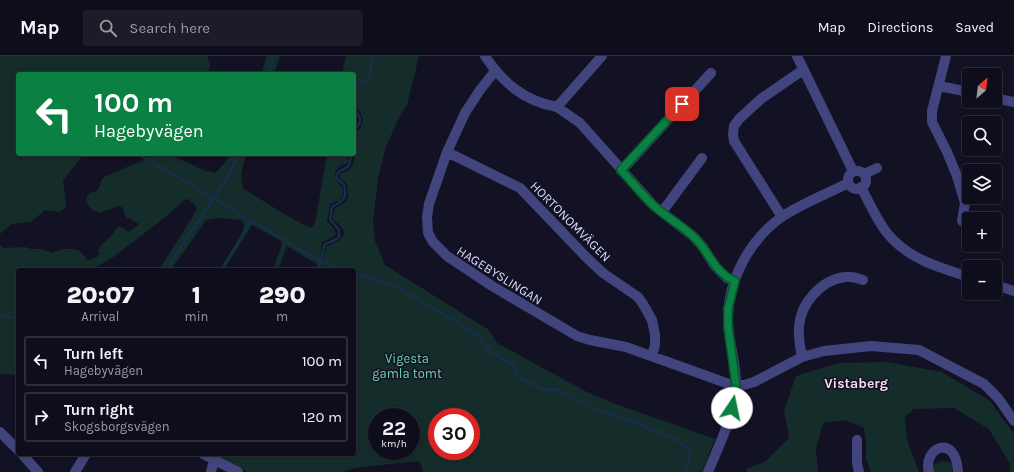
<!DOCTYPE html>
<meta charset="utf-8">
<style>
:root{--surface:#0e0d1b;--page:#1c1b28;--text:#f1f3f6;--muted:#9b9ca3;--line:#2e2d3a}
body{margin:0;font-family:Karla,sans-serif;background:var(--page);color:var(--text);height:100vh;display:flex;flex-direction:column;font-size:15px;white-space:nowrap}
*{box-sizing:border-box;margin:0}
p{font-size:13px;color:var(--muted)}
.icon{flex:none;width:22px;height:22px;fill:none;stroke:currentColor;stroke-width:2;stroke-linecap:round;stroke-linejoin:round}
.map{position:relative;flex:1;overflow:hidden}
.side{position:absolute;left:16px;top:212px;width:340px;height:188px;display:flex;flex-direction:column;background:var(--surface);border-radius:4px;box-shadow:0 2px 6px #0003,0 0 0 1px var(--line)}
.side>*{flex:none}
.top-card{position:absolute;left:16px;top:16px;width:340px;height:84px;border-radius:4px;box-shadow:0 2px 6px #0003,0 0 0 1px var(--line);background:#0b8043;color:#fff;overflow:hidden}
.needle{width:26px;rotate:28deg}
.controls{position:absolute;left:962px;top:12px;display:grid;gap:8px}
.controls a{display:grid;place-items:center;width:40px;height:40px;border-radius:4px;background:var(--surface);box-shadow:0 2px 6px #0003,0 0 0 1px var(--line);font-size:20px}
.speed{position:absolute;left:368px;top:352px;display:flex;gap:8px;font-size:20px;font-weight:700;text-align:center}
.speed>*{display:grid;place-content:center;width:52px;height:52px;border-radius:50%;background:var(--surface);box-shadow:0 2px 6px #0003,0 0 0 1px var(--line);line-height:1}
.speed small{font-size:10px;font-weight:400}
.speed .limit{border:6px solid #d22;background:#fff;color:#111}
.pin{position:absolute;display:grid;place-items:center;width:34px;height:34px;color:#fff;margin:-17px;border-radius:8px;box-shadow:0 2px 6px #0006}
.me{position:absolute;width:44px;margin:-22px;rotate:11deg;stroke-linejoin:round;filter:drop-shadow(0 0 3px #0008)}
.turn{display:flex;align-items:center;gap:14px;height:84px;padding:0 12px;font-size:18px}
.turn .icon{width:52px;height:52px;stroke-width:2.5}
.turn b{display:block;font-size:28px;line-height:34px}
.eta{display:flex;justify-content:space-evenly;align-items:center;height:68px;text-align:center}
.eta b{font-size:24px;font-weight:800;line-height:28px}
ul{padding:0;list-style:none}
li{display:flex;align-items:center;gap:12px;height:50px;margin:0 8px 6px;padding:0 4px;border:2px solid var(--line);border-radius:4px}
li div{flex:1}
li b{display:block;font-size:15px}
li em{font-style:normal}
header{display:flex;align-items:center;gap:24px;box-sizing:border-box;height:56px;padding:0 20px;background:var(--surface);border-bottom:1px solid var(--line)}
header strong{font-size:19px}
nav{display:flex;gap:22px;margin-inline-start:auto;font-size:14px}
.search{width:280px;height:36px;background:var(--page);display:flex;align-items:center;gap:10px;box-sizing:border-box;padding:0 14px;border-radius:4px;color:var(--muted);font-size:15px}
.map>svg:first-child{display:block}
.green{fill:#152d2a;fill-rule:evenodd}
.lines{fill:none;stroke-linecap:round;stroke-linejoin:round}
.stream{stroke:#162e49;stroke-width:2.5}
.minor{stroke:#42457d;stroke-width:10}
.route-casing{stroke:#07532c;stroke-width:10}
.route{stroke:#0b8043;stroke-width:7}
.labels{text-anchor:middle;stroke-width:3;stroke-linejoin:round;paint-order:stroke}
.street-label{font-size:13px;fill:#d9d8fb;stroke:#131124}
.park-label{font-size:13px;fill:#6cd3af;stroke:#131124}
.neighbourhood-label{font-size:14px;font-weight:bold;fill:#fbdaf2;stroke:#131124}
</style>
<header>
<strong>Map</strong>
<div class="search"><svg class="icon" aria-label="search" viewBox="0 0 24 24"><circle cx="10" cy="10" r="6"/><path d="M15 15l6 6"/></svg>Search here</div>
<nav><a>Map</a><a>Directions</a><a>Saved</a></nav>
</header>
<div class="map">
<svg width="1014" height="416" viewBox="0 0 1014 416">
<rect width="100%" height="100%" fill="#131124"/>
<path class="green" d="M 0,0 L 207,0 L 210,10 L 208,16 L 204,18 L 18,18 L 18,98 L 84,98 L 63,124 L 66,147 L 65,152 L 60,156 L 45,154 L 31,166 L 11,168 L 0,178 Z
M 267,0 L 280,0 L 274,18 L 261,18 Z
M 346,0 L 419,0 L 407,49 L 402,56 L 386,90 L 378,122 L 373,166 L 375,185 L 385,209 L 489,274 L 497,287 L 585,335 L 613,347 L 715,383 L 702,416 L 423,416 L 420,405 L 354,412 L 344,416 L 247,416 L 214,398 L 354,398 L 354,214 L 316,214 L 317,209 L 315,207 L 287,190 L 278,214 L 273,214 L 282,188 L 281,185 L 252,169 L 224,214 L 220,214 C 225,206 245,177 244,169 C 244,167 242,165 241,164 L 218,162 L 206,164 L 171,214 L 159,214 L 195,157 L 197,154 L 195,149 L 188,143 L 184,144 L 167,160 L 112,202 L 96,211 L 83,214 L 18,214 L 18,319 L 0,318 L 0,190 L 3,192 L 25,191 L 31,193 L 41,193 L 52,197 L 63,193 L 72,193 L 79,194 L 87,203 L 87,205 L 96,201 L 101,198 L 98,196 C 99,189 104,188 108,183 C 113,179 114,174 120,170 L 129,176 L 139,168 L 126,161 L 122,151 L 118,150 L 100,157 C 92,156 82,145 89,138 C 91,136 96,135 98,134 L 102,123 L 104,121 L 146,103 L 152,98 L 169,98 L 206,115 L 215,117 L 225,107 L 230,98 L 247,98 C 243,109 238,122 244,133 L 291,162 L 311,172 L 315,167 L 327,98 L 348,98 L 348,107 L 338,111 C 326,129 352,127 340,144 L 330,148 L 327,165 L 334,173 L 336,179 L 322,186 L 320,202 L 320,205 L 322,204 L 326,191 C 345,183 352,177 332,163 L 335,152 L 346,146 L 348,141 L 347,128 L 340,122 L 340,117 C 343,117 347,116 349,114 C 357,109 354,86 354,76 C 360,74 362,69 363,63 L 360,56 L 354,51 L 355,37 L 358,31 L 354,28 L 354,18 L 342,18 ZM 377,361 L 411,361 L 411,395 L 377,395 ZM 437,361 L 471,361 L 471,395 L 437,395 Z
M 887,306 L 942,316 L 990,345 L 1014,378 L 1014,416 L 1010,416 L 1010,408 L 989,373 L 954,352 L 914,353 L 905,361 L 907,384 L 919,416 L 871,416 L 866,403 L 866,386 L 864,372 L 845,364 L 823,367 L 816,393 L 818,416 L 747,416 L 746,413 L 765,406 L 789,382 L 784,354 L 796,320 L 838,307 Z
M 942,405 L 949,406 L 952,408 L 952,416 L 934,416 L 932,410 Z"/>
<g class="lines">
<path class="stream" d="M 268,18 L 274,0
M 354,33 L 358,28 L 368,24 L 370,18 L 371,9 L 374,0
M 354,54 C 361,60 363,68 354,73
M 138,98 L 320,205 L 318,214
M 166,214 L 229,119 L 239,98
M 221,214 L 251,165
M 342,214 L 320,205 L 325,188 L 333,185 L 339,181 L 339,174 L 330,163 L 332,151 C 342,145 348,144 344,129 C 343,127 338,125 337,122 C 334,111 354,118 350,98
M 354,217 L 381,225 L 397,231 L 471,275 L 477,279 L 492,296 L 514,310 L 521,324 L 533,328 L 542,334 L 554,333 L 558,334 L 594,352 L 671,380 L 684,389 L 689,396 L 690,400 L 685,416
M 0,260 L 18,262"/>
<path class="minor" d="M 485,0 C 503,27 524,45 557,51
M 602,0 L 557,51 L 580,67 L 654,150 L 693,180 L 703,191 L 714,209 L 727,222 L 735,225
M 797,0 L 853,115
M 946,0 L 932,55 L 932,66 L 947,96 L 957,120 L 965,147 L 962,165
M 495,15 L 480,34 L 465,57 L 447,96 L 429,148 L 427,161 L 428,177 L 433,186 L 447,200 L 492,230 L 577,280 L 590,284 L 626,291 L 729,328 L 744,329 L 754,326 L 802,301 L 824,295 L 871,290 L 919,294 L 984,328 L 998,342 L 1014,365
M 939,30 L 969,36
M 995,42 L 1014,46
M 447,96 L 520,132 L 585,200 L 603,217 L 638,241 L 643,248 L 652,264 L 655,279 L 655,289 L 652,300
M 621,115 L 711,17
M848 124a9 9 0 1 1 18 0a9 9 0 1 1-18 0Z
M 864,118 L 877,112
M 861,131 C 869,146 876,163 887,177 C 908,203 938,211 969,221
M 662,156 L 702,102
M 782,161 L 734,85 L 733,78 L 734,70 L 739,63 L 762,42 L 803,14
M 995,229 L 1014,235
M 802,301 C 800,291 798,281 799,270 C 801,247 821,224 845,221 C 851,220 857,222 863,224
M 0,376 L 18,394
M 857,384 L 857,407 L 859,416
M 22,398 L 38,416
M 203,398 L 238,416
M 75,416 L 86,398
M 211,416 L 214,404
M 708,416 C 719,389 734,360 736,330 C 737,308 728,286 728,263 C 728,223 750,183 783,160 C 803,147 827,138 848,127
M 929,416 C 922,392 956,376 958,416"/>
</g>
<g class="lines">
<defs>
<path id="route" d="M 682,48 L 621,114 C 632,126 643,140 655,151 C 667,161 682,170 694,181 C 709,195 714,217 735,225 L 728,253 L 728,271 L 736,329 L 732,352"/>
</defs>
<use href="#route" class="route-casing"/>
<use href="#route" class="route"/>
</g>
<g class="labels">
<g class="street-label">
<text transform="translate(571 165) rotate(45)" y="5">HORTONOMVÄGEN</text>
<text transform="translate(500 219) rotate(32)" y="5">HAGEBYSLINGAN</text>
</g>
<g class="park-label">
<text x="407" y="307">Vigesta<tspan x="407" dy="15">gamla tomt</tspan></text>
</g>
<g class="neighbourhood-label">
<text x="856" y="332">Vistaberg</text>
</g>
</g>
</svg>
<div class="controls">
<a><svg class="needle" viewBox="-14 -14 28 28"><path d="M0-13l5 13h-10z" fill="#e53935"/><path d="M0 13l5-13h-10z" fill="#9b9ca3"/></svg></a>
<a><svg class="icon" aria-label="search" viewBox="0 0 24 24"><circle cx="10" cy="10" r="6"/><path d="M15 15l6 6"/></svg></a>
<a><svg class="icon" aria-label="layers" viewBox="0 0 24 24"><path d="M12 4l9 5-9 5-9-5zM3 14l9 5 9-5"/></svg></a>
<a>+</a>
<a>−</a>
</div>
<div class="speed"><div>22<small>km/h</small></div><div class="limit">30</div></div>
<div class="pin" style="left:682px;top:48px;background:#d93025"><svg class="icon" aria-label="arrive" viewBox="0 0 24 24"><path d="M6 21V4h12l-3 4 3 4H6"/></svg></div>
<svg class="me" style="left:732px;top:352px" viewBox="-20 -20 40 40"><circle r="19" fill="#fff"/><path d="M0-13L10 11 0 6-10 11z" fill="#0b8043"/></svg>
<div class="top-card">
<div class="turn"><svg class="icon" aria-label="left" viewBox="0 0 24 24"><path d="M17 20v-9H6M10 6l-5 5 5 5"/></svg><div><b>100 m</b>Hagebyvägen</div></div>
</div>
<section class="side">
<div class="eta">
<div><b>20:07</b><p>Arrival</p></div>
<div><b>1</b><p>min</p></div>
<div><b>290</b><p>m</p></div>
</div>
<ul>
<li><svg class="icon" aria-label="left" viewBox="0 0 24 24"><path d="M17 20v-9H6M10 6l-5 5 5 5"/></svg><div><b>Turn left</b><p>Hagebyvägen</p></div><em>100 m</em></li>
<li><svg class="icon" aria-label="right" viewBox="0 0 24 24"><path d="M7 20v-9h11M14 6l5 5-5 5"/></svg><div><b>Turn right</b><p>Skogsborgsvägen</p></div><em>120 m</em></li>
</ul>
</section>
</div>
